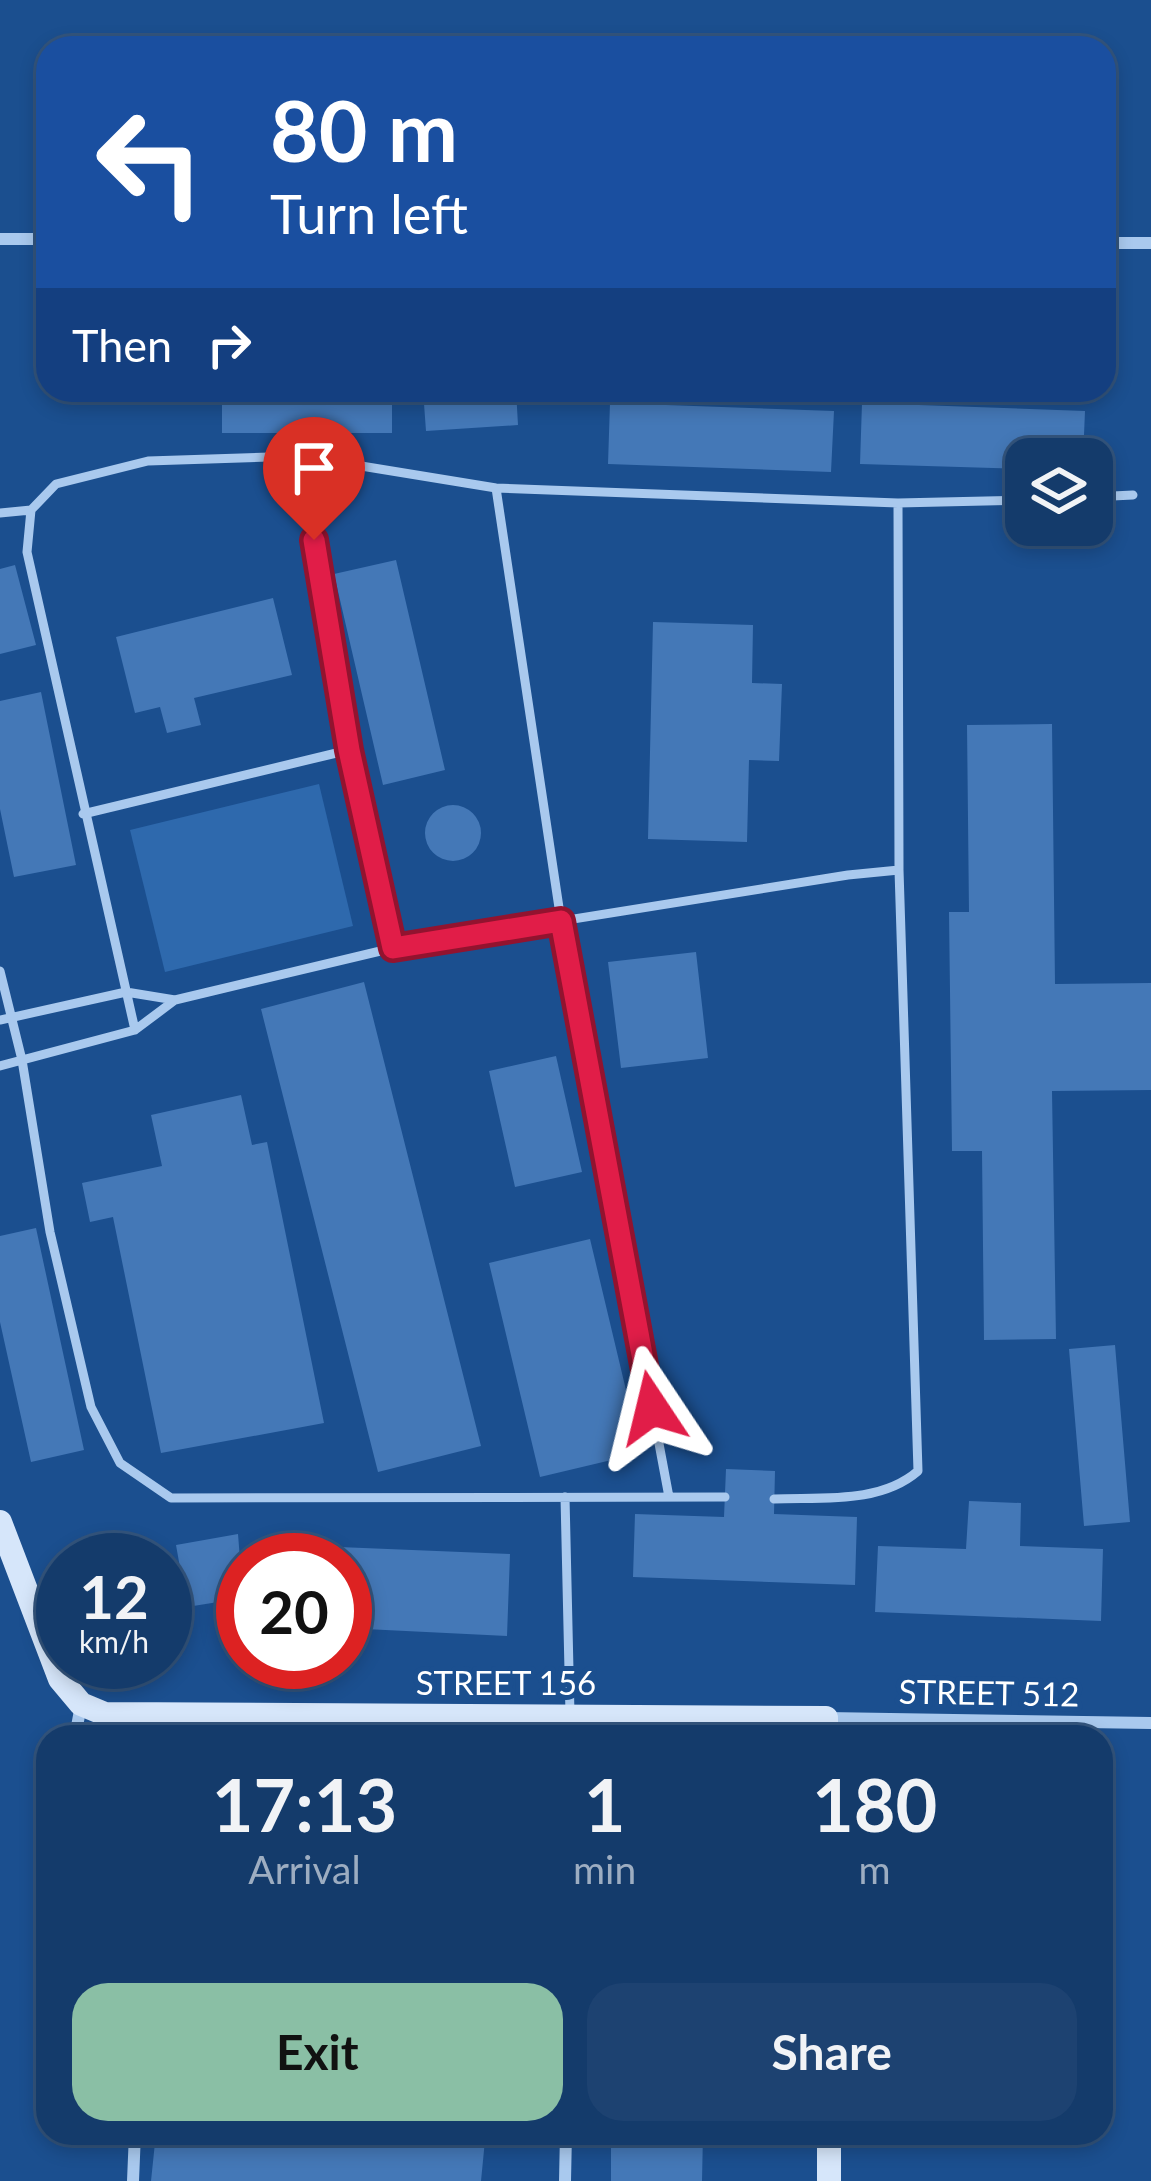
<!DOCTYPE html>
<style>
:root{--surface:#143b6b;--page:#1d4271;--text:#f1f3f6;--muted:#9dadc1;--line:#33557e;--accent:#8abfa5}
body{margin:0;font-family:Lato,sans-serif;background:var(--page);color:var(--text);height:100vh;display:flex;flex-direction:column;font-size:45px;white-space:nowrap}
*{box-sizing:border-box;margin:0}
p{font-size:39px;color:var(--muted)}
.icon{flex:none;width:66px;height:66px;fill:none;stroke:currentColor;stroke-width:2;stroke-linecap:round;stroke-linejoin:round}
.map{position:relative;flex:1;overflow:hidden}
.sheet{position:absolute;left:36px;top:1725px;width:1077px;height:420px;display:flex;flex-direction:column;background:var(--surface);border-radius:36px;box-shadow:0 6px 18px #0003,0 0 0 3px var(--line)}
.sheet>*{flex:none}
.guide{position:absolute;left:36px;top:36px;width:1080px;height:366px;border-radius:36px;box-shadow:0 6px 18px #0003,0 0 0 3px var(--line);background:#1a4fa0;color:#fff;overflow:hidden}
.fabs{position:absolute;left:1005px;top:438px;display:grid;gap:24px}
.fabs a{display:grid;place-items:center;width:108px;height:108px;border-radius:24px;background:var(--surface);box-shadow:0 6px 18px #0003,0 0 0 3px var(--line);font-size:60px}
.speed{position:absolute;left:36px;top:1533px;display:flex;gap:24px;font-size:60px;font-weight:700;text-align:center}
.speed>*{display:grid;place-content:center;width:156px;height:156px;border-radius:50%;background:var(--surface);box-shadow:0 6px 18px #0003,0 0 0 3px var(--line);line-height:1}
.speed small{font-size:30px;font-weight:400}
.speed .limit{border:18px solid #d22;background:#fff;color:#111}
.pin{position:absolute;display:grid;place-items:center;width:102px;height:102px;color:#fff;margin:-123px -51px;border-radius:50% 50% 50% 0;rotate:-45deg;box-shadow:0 0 12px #0007}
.pin .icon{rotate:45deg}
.me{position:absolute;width:132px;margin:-66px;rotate:350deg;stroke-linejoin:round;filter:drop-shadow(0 0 9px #0008)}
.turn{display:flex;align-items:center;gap:42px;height:252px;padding:0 36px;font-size:54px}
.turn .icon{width:156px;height:156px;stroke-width:2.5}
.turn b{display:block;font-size:84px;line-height:102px}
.then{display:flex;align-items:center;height:114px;padding:0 36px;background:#0003;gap:24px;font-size:45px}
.eta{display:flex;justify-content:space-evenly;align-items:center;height:204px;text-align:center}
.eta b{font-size:72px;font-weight:700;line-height:84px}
.action{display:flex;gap:24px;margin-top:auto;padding:24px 36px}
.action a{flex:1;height:138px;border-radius:36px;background:var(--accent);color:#111;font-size:48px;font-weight:700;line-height:138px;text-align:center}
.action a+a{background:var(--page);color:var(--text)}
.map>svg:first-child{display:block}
.green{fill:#2e69ad}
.building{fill:#4478b7}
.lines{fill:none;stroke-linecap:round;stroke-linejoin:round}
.lane{stroke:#a9c9ee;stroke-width:9}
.street{stroke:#a9c9ee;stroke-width:12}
.secondary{stroke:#d6e6fa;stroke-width:24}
.route-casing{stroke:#92132f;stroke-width:30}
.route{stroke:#e11d48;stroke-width:21}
.labels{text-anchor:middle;stroke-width:10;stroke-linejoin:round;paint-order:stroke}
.street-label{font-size:33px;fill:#fff;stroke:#1b4f8f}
</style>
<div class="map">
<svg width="1151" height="2181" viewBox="0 0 1151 2181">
<rect width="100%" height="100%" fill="#1b4f8f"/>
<path class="green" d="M 319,784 L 353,926 L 165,972 L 130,830 Z"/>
<path class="building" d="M 222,390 L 392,390 L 392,433 L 222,433 Z
M 423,390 L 516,390 L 518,425 L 426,431 Z
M 610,403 L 834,411 L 831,472 L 608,464 Z
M 862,403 L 1085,411 L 1083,459 L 1026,459 L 1026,469 L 860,464 Z
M 396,560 L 445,770 L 383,785 L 334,574 Z
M 15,565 L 36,645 L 0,654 L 0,569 Z
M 273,598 L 292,675 L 194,698 L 201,725 L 167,733 L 160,707 L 135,713 L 116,637 Z
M 653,622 L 753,625 L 752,683 L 782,684 L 779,761 L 749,760 L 747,842 L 648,839 Z
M 41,692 L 76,865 L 14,877 L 0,809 L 0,701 Z
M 1052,724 L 1055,984 L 1151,983 L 1151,1090 L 1052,1091 L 1056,1339 L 984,1340 L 982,1151 L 952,1151 L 949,912 L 969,912 L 967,725 Z
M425 833a28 28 0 1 1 56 0a28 28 0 1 1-56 0Z
M 696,952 L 708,1058 L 621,1068 L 608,962 Z
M 364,982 L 481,1446 L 378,1472 L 261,1009 Z
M 556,1056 L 582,1172 L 515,1187 L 489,1071 Z
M 241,1095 L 252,1145 L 267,1142 L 324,1423 L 161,1453 L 113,1217 L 90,1222 L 82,1183 L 162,1166 L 151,1115 Z
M 36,1228 L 84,1450 L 31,1462 L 0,1322 L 0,1236 Z
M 590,1239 L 641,1453 L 540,1477 L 489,1263 Z
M 1115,1345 L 1130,1522 L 1084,1526 L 1069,1349 Z
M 726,1469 L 775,1471 L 774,1514 L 857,1517 L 855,1585 L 633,1577 L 635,1514 L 724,1517 Z
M 969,1501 L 1021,1503 L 1020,1546 L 1103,1549 L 1101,1621 L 875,1612 L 878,1546 L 966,1549 Z
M 238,1534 L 243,1598 L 187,1607 L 176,1545 Z
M 315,1542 L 316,1560 L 263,1560 L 262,1543 Z
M 339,1547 L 510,1554 L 507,1636 L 345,1628 L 345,1560 L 339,1560 Z
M 156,2133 L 417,2133 L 485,2140 L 481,2181 L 151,2181 Z
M 611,2133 L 703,2133 L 702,2181 L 611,2181 Z"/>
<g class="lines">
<path class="lane" d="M 300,456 L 349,750 L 393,948
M 496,488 L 561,921 L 669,1497
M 1092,497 L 1133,495
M 0,513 L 31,510
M 83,814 L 349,750
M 0,971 L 22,1060 L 50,1232 L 91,1407 L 120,1463 L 171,1498 L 725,1497
M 0,1020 L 126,992 L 175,1000
M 135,1030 L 27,552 L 31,510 L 56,484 L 148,461 L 300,456 L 496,488 L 898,503 L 1026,500
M 0,1066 L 135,1030 L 175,1000 L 393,948 L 848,875 L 899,870
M 565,1497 L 570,1714
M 774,1499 C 822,1497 880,1504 918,1471 L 899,870 L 898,503"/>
<path class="street" d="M 0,239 L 48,239
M 1104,243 L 1151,243
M 826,1718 L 1151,1723
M 75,1737 L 81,1705
M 133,2181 L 135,2133
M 565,2181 L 566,2133"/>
<path class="secondary" d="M 0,1522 L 60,1679 L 81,1704 L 105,1714 L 826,1718 L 826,1737
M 829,2133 L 829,2181"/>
</g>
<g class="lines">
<defs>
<path id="route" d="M 314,540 L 349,750 L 393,948 L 561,921 L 652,1408"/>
</defs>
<use href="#route" class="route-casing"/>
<use href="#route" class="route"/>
</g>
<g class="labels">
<g class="street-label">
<text x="506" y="1695">STREET 156</text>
<text transform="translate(989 1693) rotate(1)" y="12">STREET 512</text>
</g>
</g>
</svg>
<div class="fabs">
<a><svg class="icon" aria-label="layers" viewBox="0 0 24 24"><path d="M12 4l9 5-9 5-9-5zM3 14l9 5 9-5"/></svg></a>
</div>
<div class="speed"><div>12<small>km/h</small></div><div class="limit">20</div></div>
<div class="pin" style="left:314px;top:540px;background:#d93025"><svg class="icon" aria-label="arrive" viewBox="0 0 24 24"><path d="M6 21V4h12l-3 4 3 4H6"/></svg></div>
<svg class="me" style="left:652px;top:1408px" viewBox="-20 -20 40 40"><path d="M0-17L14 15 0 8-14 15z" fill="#e11d48" stroke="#fff" stroke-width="4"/></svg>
<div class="guide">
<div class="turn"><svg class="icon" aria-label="left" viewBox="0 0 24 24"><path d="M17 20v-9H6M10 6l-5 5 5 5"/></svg><div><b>80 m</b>Turn left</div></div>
<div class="then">Then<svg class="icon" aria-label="right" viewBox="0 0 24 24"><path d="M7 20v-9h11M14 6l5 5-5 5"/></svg></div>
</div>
<section class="sheet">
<div class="eta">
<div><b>17:13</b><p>Arrival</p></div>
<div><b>1</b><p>min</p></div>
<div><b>180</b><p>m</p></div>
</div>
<div class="action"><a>Exit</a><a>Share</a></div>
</section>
</div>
